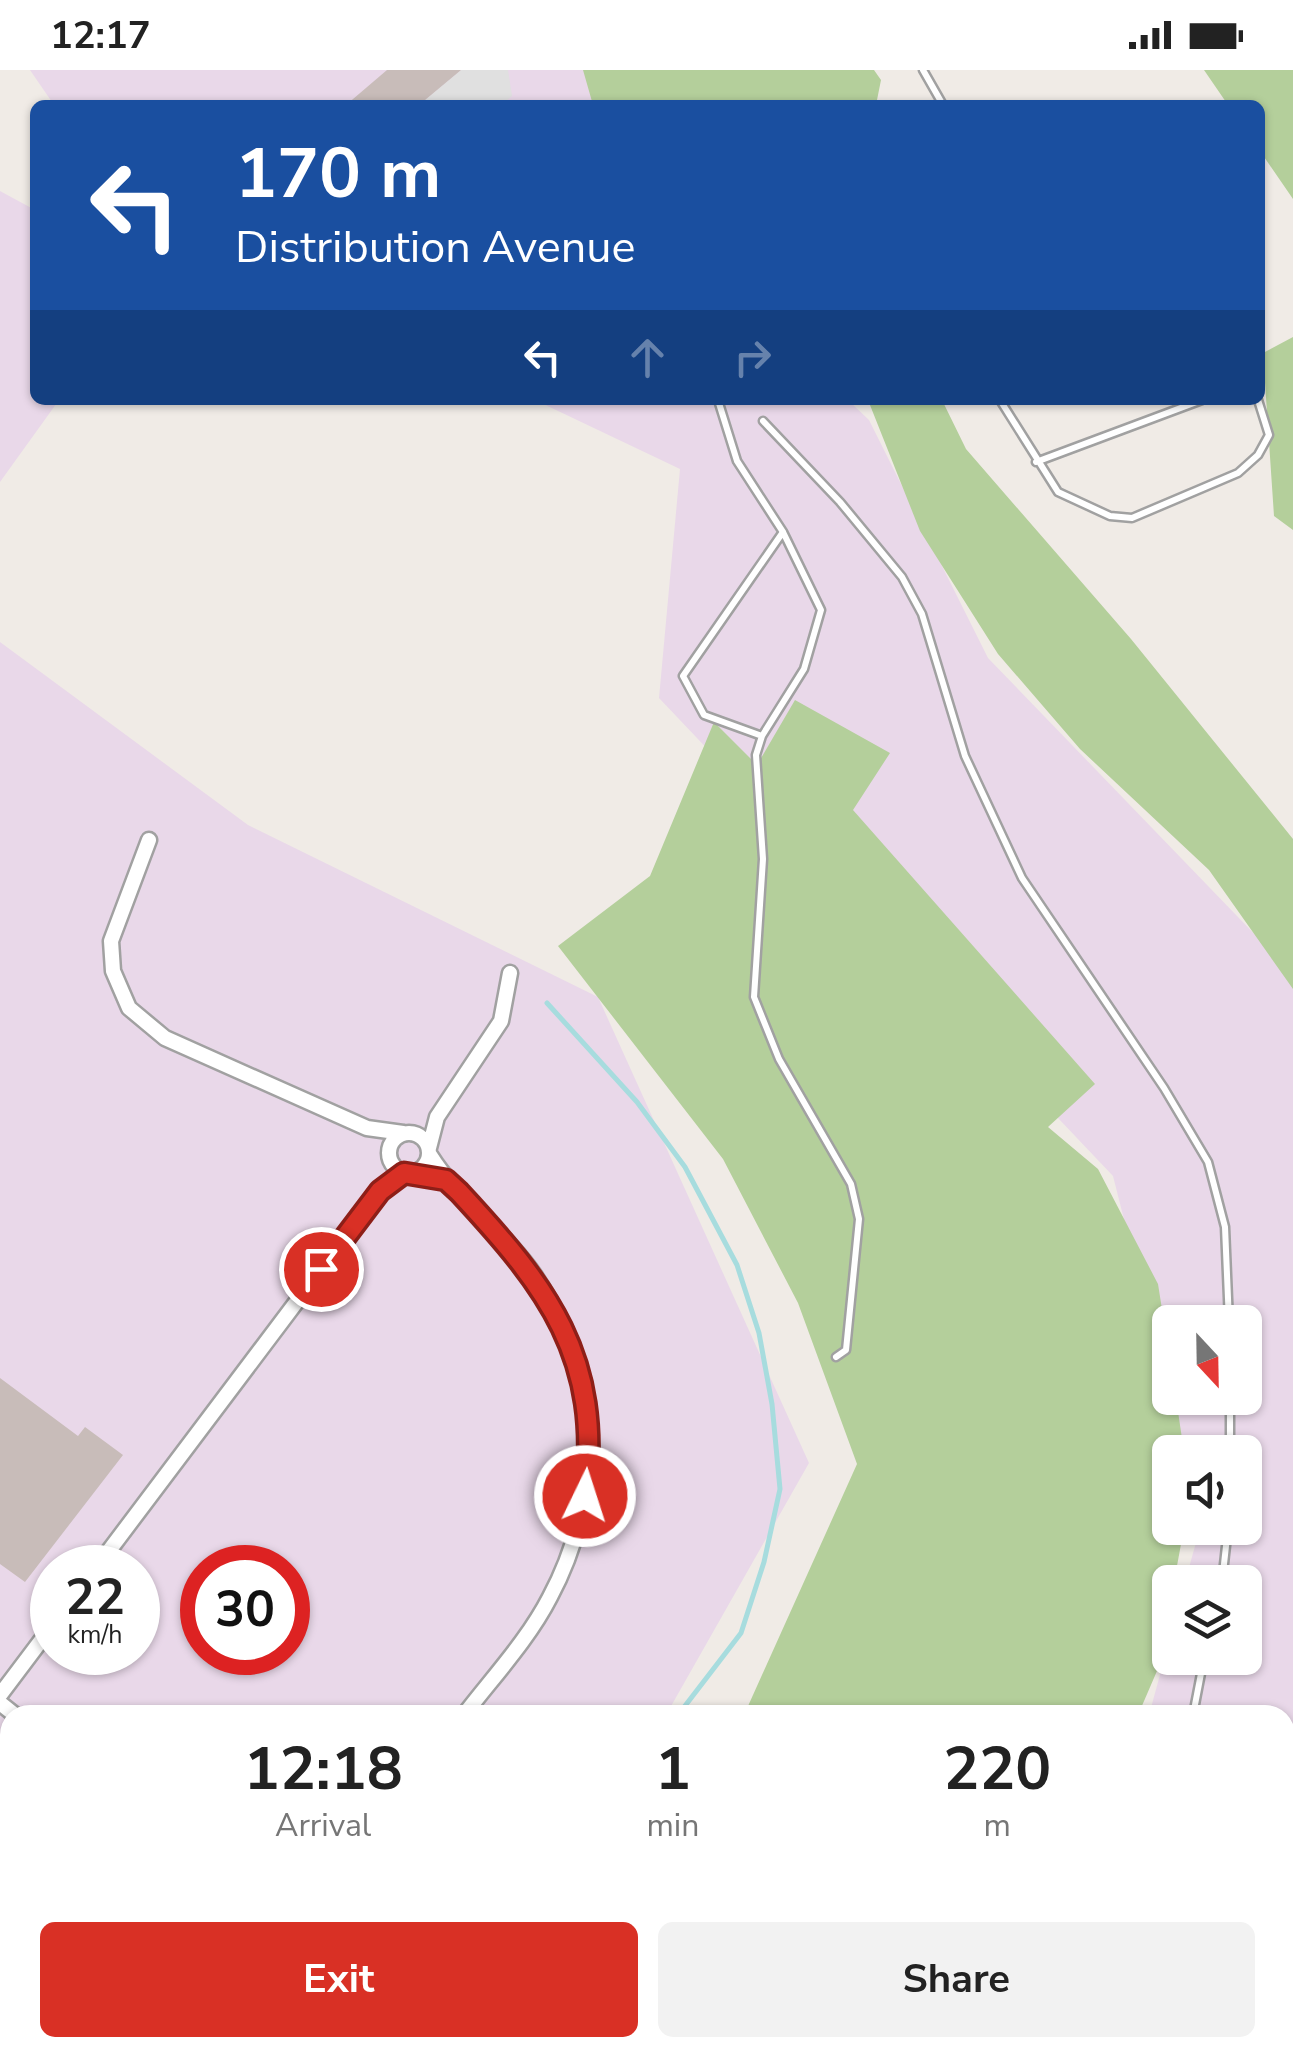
<!DOCTYPE html>
<style>
:root{--surface:#fff;--page:#f2f2f2;--text:#222;--muted:#767676;--accent:#d93025}
body{margin:0;font-family:"Nunito Sans",sans-serif;background:var(--page);color:var(--text);height:100vh;display:flex;flex-direction:column;font-size:38px;white-space:nowrap}
*{box-sizing:border-box;margin:0}
p{font-size:32px;color:var(--muted)}
.icon{flex:none;width:55px;height:55px;fill:none;stroke:currentColor;stroke-width:2;stroke-linecap:round;stroke-linejoin:round}
.map{position:relative;flex:1;overflow:hidden}
.side{position:absolute;left:0px;top:1635px;width:1295px;height:352px;display:flex;flex-direction:column;background:var(--surface);border-radius:30px 30px 0 0;box-shadow:0 2px 8px #0004}
.side>*{flex:none}
.top-card{position:absolute;left:30px;top:30px;width:1235px;height:305px;border-radius:15px;box-shadow:0 2px 8px #0004;background:#1a4fa0;color:#fff;overflow:hidden}
.needle{width:65px;rotate:158deg}
.buttons{position:absolute;left:1152px;top:1235px;display:grid;gap:20px}
.buttons a{display:grid;place-items:center;width:110px;height:110px;border-radius:15px;background:var(--surface);box-shadow:0 2px 8px #0004;font-size:50px}
.speed{position:absolute;left:30px;top:1475px;display:flex;gap:20px;font-size:50px;font-weight:700;text-align:center}
.speed>*{display:grid;place-content:center;width:130px;height:130px;border-radius:50%;background:var(--surface);box-shadow:0 2px 8px #0004;line-height:1}
.speed small{font-size:25px;font-weight:400}
.speed .limit{border:15px solid #d22;background:#fff;color:#111}
.pin{position:absolute;display:grid;place-items:center;width:85px;height:85px;color:#fff;margin:-42px;border:5px solid #fff;border-radius:50%;box-shadow:0 2px 10px #0007}
.me{position:absolute;width:110px;margin:-55px;rotate:4deg;stroke-linejoin:round;filter:drop-shadow(0 0 8px #0008)}
.turn{display:flex;align-items:center;gap:35px;height:210px;padding:0 40px;font-size:45px}
.turn .icon{width:130px;height:130px;stroke-width:2.5}
.turn b{display:block;font-size:70px;line-height:85px}
.lanes{display:flex;align-items:center;height:95px;padding:0 40px;background:#0003;justify-content:center;gap:50px;direction:ltr}
.lanes .off{opacity:.35}
.eta{display:flex;justify-content:space-evenly;align-items:center;height:170px;text-align:center}
.eta b{font-size:60px;font-weight:700;line-height:70px}
.cta{display:flex;gap:20px;margin-top:auto;padding:20px 40px}
.cta a{flex:1;height:115px;border-radius:15px;background:var(--accent);color:#fff;font-size:40px;font-weight:700;line-height:115px;text-align:center}
.cta a+a{background:var(--page);color:var(--text)}
.status{display:flex;justify-content:space-between;align-items:center;height:70px;padding:0 50px;background:var(--surface);direction:ltr}
.status svg{height:28px;fill:currentColor}
.map>svg:first-child{display:block}
.industrial{fill:#e9d8e9;fill-rule:evenodd}
.forest{fill:#b4cf9b}
.parking{fill:#e0e0e0}
.lines{fill:none;stroke-linecap:round;stroke-linejoin:round}
.stream{stroke:#a7dcde;stroke-width:5}
.building{fill:#c8bcb9}
.service-casing{stroke:#a1a1a1;stroke-width:11}
.minor-casing{stroke:#a1a1a1;stroke-width:19}
.secondary-casing{stroke:#786f05;stroke-width:25}
.service{stroke:#fff;stroke-width:6}
.minor{stroke:#fff;stroke-width:14}
.secondary{stroke:#faf1bb;stroke-width:20}
.route-casing{stroke:#8d1f18;stroke-width:25}
.route{stroke:#d93025;stroke-width:18}
</style>
<div class="status"><b>12:17</b><svg viewBox="0 0 49 12"><path d="M0 12V9h3v3zM5 12V6h3v6zM10 12V3h3v9zM15 12V0h3v12zM26 1h20v11H26zM47 4h2v5h-2z"/></svg></div>
<div class="map">
<svg width="1293" height="1986" viewBox="0 0 1293 1986">
<rect width="100%" height="100%" fill="#f0ebe6"/>
<path class="industrial" d="M 30,0 L 602,0 L 619,35 L 54,35 Z
M 0,121 L 35,140 L 35,330 L 59,330 L 0,412 Z
M 535,330 L 848,330 L 869,350 L 988,588 L 1293,904 L 1293,1986 L 1007,1986 L 1006,1978 L 1285,1978 L 1285,1645 L 1149,1645 L 1170,1568 L 1170,1588 L 1245,1588 L 1245,1512 L 1185,1512 L 1200,1458 L 1245,1458 L 1245,1382 L 1183,1382 L 1113,1106 L 659,628 L 680,399 ZM 1170,1252 L 1245,1252 L 1245,1328 L 1170,1328 Z
M 0,572 L 248,755 L 598,927 L 809,1393 L 666,1645 L 10,1645 L 10,1862 L 0,1856 ZM 52,1498 L 138,1498 L 138,1582 L 52,1582 ZM 202,1498 L 288,1498 L 288,1582 L 202,1582 Z
M 202,1978 L 557,1978 L 555,1986 L 216,1986 Z"/>
<path class="forest" d="M 583,0 L 874,0 L 881,10 L 876,35 L 593,35 Z
M 1204,0 L 1293,0 L 1293,129 L 1260,81 L 1260,35 L 1228,35 Z
M 1293,267 L 1293,460 L 1274,446 L 1263,283 Z
M 868,330 L 942,330 L 966,379 L 1131,569 L 1293,769 L 1293,919 L 1209,800 L 1080,679 L 998,584 L 920,461 Z
M 795,630 L 890,683 L 853,740 L 1095,1014 L 1048,1057 L 1098,1099 L 1158,1214 L 1170,1290 L 1170,1328 L 1176,1328 L 1184,1382 L 1170,1382 L 1170,1458 L 1184,1458 L 1174,1512 L 1170,1512 L 1160,1594 L 1138,1645 L 744,1645 L 857,1394 L 798,1233 L 723,1089 L 558,876 L 650,806 L 714,652 L 757,695 Z
M 666,1978 L 989,1978 L 991,1986 L 668,1986 Z"/>
<path class="parking" d="M 461,0 L 508,0 L 512,26 L 501,35 L 419,35 Z"/>
<g class="lines">
<path class="stream" d="M 547,933 L 637,1032 L 685,1097 L 737,1195 L 759,1263 L 772,1334 L 780,1419 L 764,1492 L 741,1563 L 678,1645
M 584,1978 L 586,1986"/>
</g>
<path class="building" d="M 387,0 L 461,0 L 419,35 L 346,35 Z
M 0,1308 L 78,1366 L 85,1357 L 123,1385 L 25,1512 L 0,1494 Z"/>
<g class="lines">
<defs>
<path id="service" d="M 923,0 L 943,35
M 718,330 L 737,391 L 783,462 L 821,540 L 804,599 L 762,666 L 756,685 L 763,789 L 754,927 L 779,989 L 851,1114 L 859,1149 L 846,1280 L 836,1287
M 1000,330 L 1058,422 L 1110,446 L 1132,448 L 1238,403 L 1258,385 L 1269,365 L 1258,330
M 763,351 L 840,432 L 902,507 L 922,544 L 965,686 L 1022,808 L 1164,1018 L 1208,1092 L 1225,1157 L 1229,1252
M 1036,392 L 1202,330
M 762,666 L 704,645 L 683,606 L 783,462
M 1230,1328 L 1230,1382
M 1222,1512 L 1228,1458
M 1193,1645 L 1204,1588"/>
<path id="minor" d="M 149,770 L 111,871 L 113,901 L 129,938 L 165,968 L 367,1058 L 403,1063
M389 1083a20 20 0 1 1 40 0a20 20 0 1 1-40 0Z
M 429,1078 L 437,1047 L 501,951 L 510,903
M 430,1085 C 458,1130 505,1162 535,1206 C 600,1302 604,1426 550,1527 C 528,1570 493,1607 464,1645
M 96,1498 L 380,1121 L 404,1103
M 0,1625 L 52,1556
M 0,1633 L 15,1645"/>
<path id="secondary" d="M 0,1885 L 10,1892
M 0,1927 L 10,1933
M 76,1978 L 88,1986
M 126,1978 L 137,1986"/>
</defs>
<use href="#service" class="service-casing"/>
<use href="#minor" class="minor-casing"/>
<use href="#secondary" class="secondary-casing"/>
<use href="#service" class="service"/>
<use href="#minor" class="minor"/>
<use href="#secondary" class="secondary"/>
</g>
<g class="lines">
<defs>
<path id="route" d="M 321,1199 L 380,1121 L 404,1103 L 446,1110 L 459,1122 C 547,1217 603,1287 585,1426"/>
</defs>
<use href="#route" class="route-casing"/>
<use href="#route" class="route"/>
</g>
</svg>
<div class="buttons">
<a><svg class="needle" viewBox="-14 -14 28 28"><path d="M0-13l5 13h-10z" fill="#e53935"/><path d="M0 13l5-13h-10z" fill="#767676"/></svg></a>
<a><svg class="icon" aria-label="sound" viewBox="0 0 24 24"><path d="M4 9h4l5-4v14l-5-4H4zM17 9q2 3 0 6"/></svg></a>
<a><svg class="icon" aria-label="layers" viewBox="0 0 24 24"><path d="M12 4l9 5-9 5-9-5zM3 14l9 5 9-5"/></svg></a>
</div>
<div class="speed"><div>22<small>km/h</small></div><div class="limit">30</div></div>
<div class="pin" style="left:321px;top:1199px;background:#d93025"><svg class="icon" aria-label="arrive" viewBox="0 0 24 24"><path d="M6 21V4h12l-3 4 3 4H6"/></svg></div>
<svg class="me" style="left:585px;top:1426px" viewBox="-20 -20 40 40"><circle r="17" fill="#d93025" stroke="#fff" stroke-width="3"/><path d="M0-11L8 9 0 5-8 9z" fill="#fff"/></svg>
<div class="top-card">
<div class="turn"><svg class="icon" aria-label="left" viewBox="0 0 24 24"><path d="M17 20v-9H6M10 6l-5 5 5 5"/></svg><div><b>170 m</b>Distribution Avenue</div></div>
<div class="lanes"><svg class="icon" aria-label="left" viewBox="0 0 24 24"><path d="M17 20v-9H6M10 6l-5 5 5 5"/></svg><svg class="icon off" aria-label="ahead" viewBox="0 0 24 24"><path d="M12 20V5M6 11l6-6 6 6"/></svg><svg class="icon off" aria-label="right" viewBox="0 0 24 24"><path d="M7 20v-9h11M14 6l5 5-5 5"/></svg></div>
</div>
<section class="side">
<div class="eta">
<div><b>12:18</b><p>Arrival</p></div>
<div><b>1</b><p>min</p></div>
<div><b>220</b><p>m</p></div>
</div>
<div class="cta"><a>Exit</a><a>Share</a></div>
</section>
</div>
